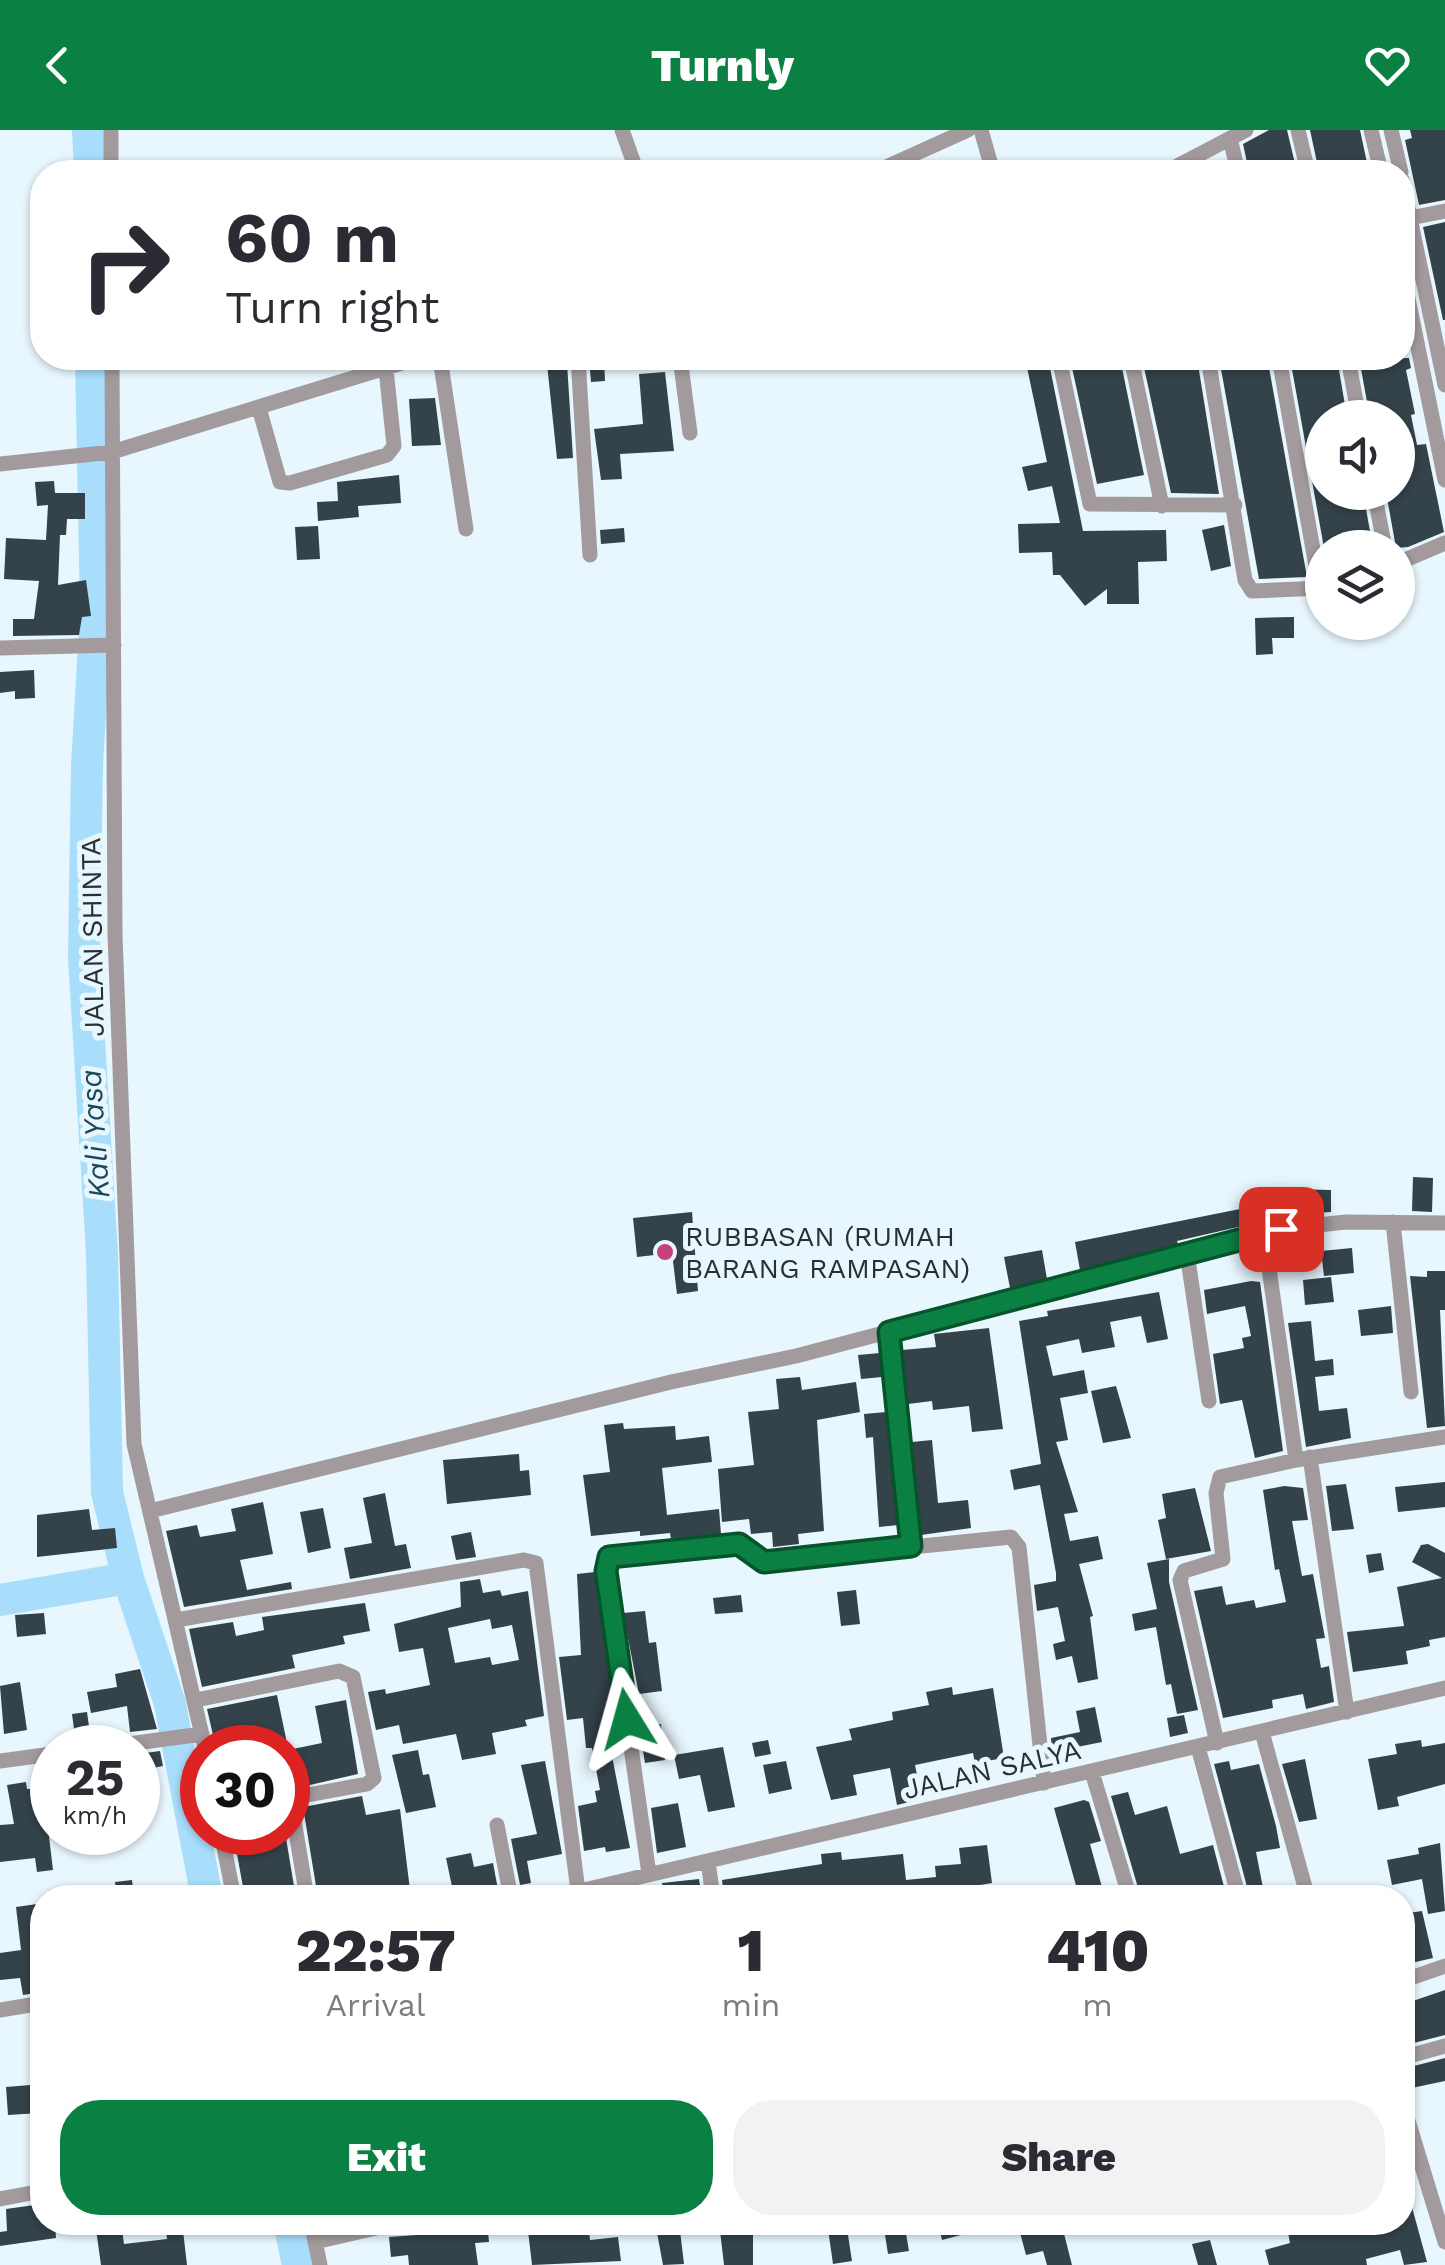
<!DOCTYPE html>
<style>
:root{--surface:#fff;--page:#f2f2f3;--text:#2b2b33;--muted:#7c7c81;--accent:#0b8043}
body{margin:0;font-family:"Work Sans",sans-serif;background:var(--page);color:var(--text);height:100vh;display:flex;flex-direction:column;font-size:38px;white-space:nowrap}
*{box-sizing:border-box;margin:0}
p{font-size:32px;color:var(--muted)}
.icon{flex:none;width:55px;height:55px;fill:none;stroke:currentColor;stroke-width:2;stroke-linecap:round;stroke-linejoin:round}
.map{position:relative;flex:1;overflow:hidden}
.drawer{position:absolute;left:30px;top:1755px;width:1385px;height:350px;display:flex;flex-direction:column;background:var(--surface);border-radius:40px;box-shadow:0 2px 8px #0004}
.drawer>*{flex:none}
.guide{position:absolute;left:30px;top:30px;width:1385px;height:210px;border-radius:40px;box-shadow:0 2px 8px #0004;background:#fff;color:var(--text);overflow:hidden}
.fabs{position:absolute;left:1305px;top:270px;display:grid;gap:20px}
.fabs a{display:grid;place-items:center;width:110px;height:110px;border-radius:50%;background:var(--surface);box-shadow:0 2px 8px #0004;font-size:50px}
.speed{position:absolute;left:30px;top:1595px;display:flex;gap:20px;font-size:50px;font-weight:700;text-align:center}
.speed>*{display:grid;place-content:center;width:130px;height:130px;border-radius:50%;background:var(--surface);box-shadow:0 2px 8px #0004;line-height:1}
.speed small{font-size:25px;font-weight:400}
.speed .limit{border:15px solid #d22;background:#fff;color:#111}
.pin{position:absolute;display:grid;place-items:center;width:85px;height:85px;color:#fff;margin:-42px;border-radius:20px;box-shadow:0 5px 15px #0006}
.me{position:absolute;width:110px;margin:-55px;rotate:352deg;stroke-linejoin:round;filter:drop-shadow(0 0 8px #0008)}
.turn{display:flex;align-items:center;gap:35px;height:210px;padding:0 30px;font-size:45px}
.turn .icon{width:130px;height:130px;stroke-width:2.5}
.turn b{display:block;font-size:70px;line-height:85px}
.eta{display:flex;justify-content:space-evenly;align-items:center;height:170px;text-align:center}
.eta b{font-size:60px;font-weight:800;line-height:70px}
.primary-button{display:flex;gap:20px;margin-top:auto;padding:20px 30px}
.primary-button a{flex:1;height:115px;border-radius:40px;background:var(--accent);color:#fff;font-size:40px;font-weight:800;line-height:115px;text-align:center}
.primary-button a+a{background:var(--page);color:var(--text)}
header{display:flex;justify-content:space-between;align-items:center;height:130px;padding:0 30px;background:var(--accent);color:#fff;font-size:45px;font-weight:800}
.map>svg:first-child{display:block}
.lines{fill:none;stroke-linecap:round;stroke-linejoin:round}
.river{stroke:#a8defc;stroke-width:32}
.building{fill:#34424a;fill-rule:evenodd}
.street{stroke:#a29a9d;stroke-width:15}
.route-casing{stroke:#07532c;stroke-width:25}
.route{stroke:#0b8043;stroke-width:18}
.poi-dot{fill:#c7407f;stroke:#e8f6fe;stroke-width:4}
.labels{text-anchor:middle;stroke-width:10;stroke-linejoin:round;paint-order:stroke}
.street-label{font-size:28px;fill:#293033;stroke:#e8f6fe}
.poi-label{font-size:28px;fill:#293033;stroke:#e8f6fe;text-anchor:start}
.water-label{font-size:30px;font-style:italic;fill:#1c465b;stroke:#e8f6fe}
</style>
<header><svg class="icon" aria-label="back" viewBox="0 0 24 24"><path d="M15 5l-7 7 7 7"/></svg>Turnly<svg class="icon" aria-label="heart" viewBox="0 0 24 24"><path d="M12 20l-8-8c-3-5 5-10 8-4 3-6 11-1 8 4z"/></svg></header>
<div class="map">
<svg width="1445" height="2135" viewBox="0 0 1445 2135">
<rect width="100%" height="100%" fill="#e8f6fe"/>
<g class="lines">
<path class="river" d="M 88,0 L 90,42
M 91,228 L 96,481 L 87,636 L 84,828 L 102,1123 L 107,1362 L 128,1448 L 170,1574 L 207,1768
M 0,1470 L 128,1448
M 289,2092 L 298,2135"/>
</g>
<path class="building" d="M 1269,0 L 1287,0 L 1297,42 L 1249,42 L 1243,14 Z
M 1310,0 L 1360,0 L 1369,42 L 1319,42 Z
M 1410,0 L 1445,0 L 1445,70 L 1419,75 L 1405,10 L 1412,8 Z
M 1445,92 L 1445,190 L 1443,190 L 1423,97 Z
M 589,228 L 604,228 L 605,251 L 591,252 Z
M 1025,228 L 1048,228 L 1083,401 L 1166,400 L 1167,431 L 1138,432 L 1139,474 L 1107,474 L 1107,459 L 1085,476 L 1060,445 L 1053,445 L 1052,422 L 1019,423 L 1018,394 L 1060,393 L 1052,356 L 1028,361 L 1022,337 L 1047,332 Z
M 1070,228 L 1120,228 L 1144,345 L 1097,354 Z
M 1142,228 L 1197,228 L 1219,364 L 1171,363 Z
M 1219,228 L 1225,228 L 1226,238 L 1268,232 L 1307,447 L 1259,449 Z
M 1290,228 L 1337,228 L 1347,287 L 1321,288 L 1322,362 L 1363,362 L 1373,418 L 1324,418 Z
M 1359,228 L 1409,228 L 1411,238 L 1406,240 L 1415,284 L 1411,285 L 1417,315 L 1426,314 L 1444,402 L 1408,417 L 1396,418 L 1386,362 L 1398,362 L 1398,288 L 1370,288 Z
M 567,233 L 573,328 L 557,329 L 547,234 Z
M 665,242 L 674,321 L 620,324 L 622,349 L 601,350 L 594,299 L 643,294 L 639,244 Z
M 435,268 L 441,315 L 412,316 L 409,269 Z
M 399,345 L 401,373 L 358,376 L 359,387 L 318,391 L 317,372 L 338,371 L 337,352 Z
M 54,351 L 55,363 L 85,363 L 85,389 L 67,389 L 66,405 L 60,405 L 58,455 L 86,450 L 91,486 L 82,487 L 79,505 L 13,506 L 13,489 L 34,489 L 39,451 L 4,449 L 6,408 L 46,410 L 48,375 L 37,376 L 35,352 Z
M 1224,395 L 1231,436 L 1211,441 L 1202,400 Z
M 318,396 L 320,429 L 297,430 L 295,397 Z
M 624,398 L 625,412 L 601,414 L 600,400 Z
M 1294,487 L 1294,508 L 1272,508 L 1273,524 L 1256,525 L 1255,488 Z
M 34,540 L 35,568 L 15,569 L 15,561 L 0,563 L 0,542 Z
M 1413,1047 L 1433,1048 L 1432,1082 L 1412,1081 Z
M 1288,1059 L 1331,1060 L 1331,1082 L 1277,1085 L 1278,1088 L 1177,1111 L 1178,1114 L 1080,1140 L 1075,1112 L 1255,1076 L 1287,1067 Z
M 692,1082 L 698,1161 L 677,1164 L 672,1123 L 637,1127 L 633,1088 Z
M 1352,1118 L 1354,1143 L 1324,1146 L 1321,1121 Z
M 1042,1120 L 1047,1149 L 1010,1158 L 1004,1127 Z
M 1427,1141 L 1445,1141 L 1445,1180 L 1440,1180 L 1445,1296 L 1427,1298 L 1410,1146 L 1427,1147 Z
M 1331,1147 L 1334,1172 L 1305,1175 L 1303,1150 Z
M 1251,1151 L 1260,1152 L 1283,1321 L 1255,1328 L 1242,1270 L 1220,1274 L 1213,1224 L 1244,1218 L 1242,1208 L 1251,1206 L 1245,1176 L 1207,1184 L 1204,1160 Z
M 1159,1162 L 1168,1209 L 1147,1213 L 1141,1186 L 1110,1192 L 1115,1217 L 1082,1223 L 1079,1209 L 1046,1216 L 1053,1246 L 1084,1240 L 1088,1263 L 1060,1268 L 1068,1310 L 1056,1312 L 1078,1382 L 1064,1384 L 1070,1411 L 1098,1406 L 1103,1429 L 1079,1434 L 1093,1486 L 1090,1487 L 1098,1549 L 1078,1553 L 1072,1526 L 1056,1530 L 1053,1514 L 1065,1511 L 1058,1477 L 1037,1481 L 1034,1455 L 1056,1451 L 1056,1443 L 1040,1355 L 1014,1360 L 1010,1340 L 1041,1334 L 1019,1191 L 1048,1186 L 1047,1181 Z
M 1391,1176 L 1393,1203 L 1361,1206 L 1358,1180 Z
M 1311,1191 L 1315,1231 L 1333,1229 L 1334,1245 L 1315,1247 L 1319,1281 L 1347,1278 L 1351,1308 L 1306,1317 L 1288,1193 Z
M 989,1198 L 1003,1299 L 972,1302 L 969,1276 L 933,1280 L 932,1271 L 908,1274 L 902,1220 L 936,1217 L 934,1204 Z
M 880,1223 L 882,1247 L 861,1249 L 858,1225 Z
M 800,1247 L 802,1260 L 856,1252 L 860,1282 L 817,1290 L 824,1401 L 798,1404 L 799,1414 L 773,1417 L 772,1402 L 751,1404 L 749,1389 L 722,1392 L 718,1339 L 754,1335 L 748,1282 L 779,1279 L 776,1249 Z
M 1116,1256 L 1131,1308 L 1103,1313 L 1091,1261 Z
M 886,1282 L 898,1395 L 879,1397 L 873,1307 L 866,1308 L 864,1284 Z
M 623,1293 L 624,1299 L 675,1296 L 676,1310 L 709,1306 L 712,1332 L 662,1338 L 667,1385 L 719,1379 L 721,1404 L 671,1409 L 670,1403 L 640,1406 L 640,1401 L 591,1406 L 583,1345 L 610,1342 L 604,1295 Z
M 932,1310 L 938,1373 L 968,1370 L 971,1398 L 921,1405 L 912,1312 Z
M 519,1324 L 520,1341 L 529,1340 L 531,1365 L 447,1374 L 443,1330 Z
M 1445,1352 L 1445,1377 L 1398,1382 L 1395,1357 Z
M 1346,1354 L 1354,1399 L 1332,1401 L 1326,1356 Z
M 1284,1356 L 1303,1358 L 1308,1390 L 1292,1391 L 1302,1446 L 1313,1444 L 1325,1508 L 1316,1509 L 1321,1538 L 1329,1536 L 1334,1572 L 1306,1579 L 1303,1564 L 1272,1570 L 1273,1578 L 1223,1588 L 1194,1461 L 1222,1456 L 1226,1475 L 1254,1470 L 1256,1478 L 1286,1472 L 1279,1439 L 1275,1440 L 1263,1360 Z
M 1195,1358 L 1211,1421 L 1166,1429 L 1158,1390 L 1166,1388 L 1162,1364 Z
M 385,1363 L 395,1416 L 406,1414 L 411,1438 L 350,1449 L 344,1418 L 372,1413 L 363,1368 Z
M 263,1372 L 273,1424 L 240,1430 L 247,1460 L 291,1452 L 292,1459 L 184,1477 L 166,1401 L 197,1395 L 200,1407 L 236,1401 L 231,1379 Z
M 323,1378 L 331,1418 L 308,1423 L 300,1382 Z
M 89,1379 L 92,1400 L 115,1398 L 117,1418 L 37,1427 L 37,1385 Z
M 471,1402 L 476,1427 L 456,1430 L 451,1406 Z
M 1428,1414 L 1445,1423 L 1445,1507 L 1429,1510 L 1430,1516 L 1406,1521 L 1408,1534 L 1353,1542 L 1347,1502 L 1404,1496 L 1397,1457 L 1442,1448 L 1412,1432 L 1421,1415 Z
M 1381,1423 L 1384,1440 L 1369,1443 L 1366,1425 Z
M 1169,1429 L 1169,1452 L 1198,1580 L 1177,1584 L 1171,1554 L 1166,1555 L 1156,1497 L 1135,1501 L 1132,1484 L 1157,1479 L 1147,1433 Z
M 595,1442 L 619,1615 L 610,1616 L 630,1718 L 606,1722 L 605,1717 L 584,1721 L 578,1676 L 597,1672 L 595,1661 L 600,1660 L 592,1618 L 586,1618 L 583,1588 L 567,1590 L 559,1527 L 581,1525 L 577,1444 Z
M 480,1449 L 483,1463 L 500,1460 L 502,1466 L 528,1461 L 544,1586 L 525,1590 L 527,1596 L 492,1603 L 496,1624 L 462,1630 L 456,1604 L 403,1614 L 399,1595 L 376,1600 L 368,1562 L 385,1559 L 386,1564 L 430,1555 L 423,1518 L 399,1522 L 394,1494 L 461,1477 L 460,1452 ZM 490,1489 L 492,1499 L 512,1495 L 519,1530 L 492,1535 L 490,1527 L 455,1533 L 448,1498 Z
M 856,1460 L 860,1494 L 841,1496 L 837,1462 Z
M 741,1465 L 743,1482 L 715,1484 L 713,1468 Z
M 365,1473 L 370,1501 L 343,1506 L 345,1514 L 292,1525 L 295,1538 L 202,1557 L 189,1499 L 233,1492 L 236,1506 L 264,1500 L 262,1487 Z
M 645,1481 L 649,1513 L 656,1512 L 662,1561 L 639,1564 L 623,1483 Z
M 44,1483 L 46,1504 L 17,1507 L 15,1485 Z
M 140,1539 L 157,1599 L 130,1602 L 127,1576 L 91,1583 L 87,1562 L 117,1557 L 115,1544 Z
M 20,1552 L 27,1600 L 4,1604 L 0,1556 Z
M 952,1557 L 953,1565 L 993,1558 L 1004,1628 L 975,1633 L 973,1623 L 915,1635 L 920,1660 L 911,1661 L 913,1671 L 897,1675 L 890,1638 L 853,1645 L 857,1665 L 831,1670 L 816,1617 L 852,1610 L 849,1599 L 893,1590 L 892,1582 L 929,1575 L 926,1562 Z
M 277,1565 L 288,1618 L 216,1618 L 207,1579 Z
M 346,1570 L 358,1644 L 288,1660 L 288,1620 L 322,1613 L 315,1576 Z
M 1095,1577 L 1102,1612 L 1052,1622 L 1051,1608 L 1080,1602 L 1076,1581 Z
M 87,1582 L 91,1611 L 76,1614 L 72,1584 Z
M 1184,1585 L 1188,1603 L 1170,1607 L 1167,1588 Z
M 661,1594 L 665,1630 L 645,1633 L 639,1596 Z
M 768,1610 L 771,1624 L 755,1627 L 752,1613 Z
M 1421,1610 L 1422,1617 L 1445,1613 L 1445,1654 L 1397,1667 L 1399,1676 L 1378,1680 L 1368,1629 L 1397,1624 L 1395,1614 Z
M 723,1617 L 735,1677 L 708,1682 L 700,1645 L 679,1649 L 674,1625 Z
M 418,1620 L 423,1645 L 429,1644 L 436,1677 L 406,1683 L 392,1625 Z
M 160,1621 L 163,1636 L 138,1641 L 138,1624 Z
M 1305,1629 L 1317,1689 L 1299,1692 L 1282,1634 Z
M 545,1631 L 562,1724 L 527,1731 L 531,1753 L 520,1755 L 511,1709 L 537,1704 L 521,1635 Z
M 786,1631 L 792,1659 L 769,1664 L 763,1635 Z
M 1229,1631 L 1231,1640 L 1259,1634 L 1276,1696 L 1280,1718 L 1256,1722 L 1265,1768 L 1250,1768 L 1214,1634 Z
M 26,1652 L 27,1659 L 52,1658 L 52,1698 L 48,1698 L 53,1740 L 37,1742 L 35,1728 L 0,1732 L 0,1695 L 14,1694 L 7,1655 Z
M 1128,1662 L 1135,1685 L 1167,1676 L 1180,1724 L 1213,1715 L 1227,1768 L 1166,1768 L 1165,1760 L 1141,1768 L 1111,1666 Z
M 362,1666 L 366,1685 L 400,1679 L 411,1768 L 318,1768 L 303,1677 Z
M 1084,1670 L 1089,1672 L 1101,1711 L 1090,1714 L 1105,1768 L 1063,1768 L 1062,1763 L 1077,1759 L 1054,1678 Z
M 678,1673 L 686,1717 L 657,1723 L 651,1678 Z
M 233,1702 L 285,1702 L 296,1768 L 245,1768 Z
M 1440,1713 L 1445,1781 L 1428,1784 L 1422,1749 L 1392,1755 L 1387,1730 L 1419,1724 L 1418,1718 Z
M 987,1715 L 992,1753 L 934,1763 L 935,1768 L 905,1768 L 904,1758 L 862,1763 L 863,1768 L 824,1768 L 824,1764 L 724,1768 L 722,1750 L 822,1734 L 821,1724 L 841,1722 L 842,1730 L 903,1724 L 906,1750 L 936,1747 L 935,1736 L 961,1734 L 959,1718 Z
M 471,1723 L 474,1737 L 493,1733 L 499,1765 L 483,1768 L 482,1761 L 454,1766 L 446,1728 Z
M 699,1749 L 702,1768 L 664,1768 L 662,1753 Z
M 132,1750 L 134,1768 L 117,1768 L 115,1752 Z
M 37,1774 L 42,1862 L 23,1865 L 20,1848 L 0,1850 L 0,1823 L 21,1820 L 16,1777 Z
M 1422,1781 L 1433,1828 L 1407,1834 L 1402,1784 Z
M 1445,1860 L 1445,1905 L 1402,1916 L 1402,1880 L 1411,1878 L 1410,1872 Z
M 1445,1928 L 1445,1951 L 1402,1960 L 1402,1939 Z
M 42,1954 L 40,1983 L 8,1985 L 6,1957 Z
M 1402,2059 L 1407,2059 L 1427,2132 L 1404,2135 L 1400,2120 L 1366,2129 L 1367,2135 L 1269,2135 L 1265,2120 L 1290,2113 L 1286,2092 L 1402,2092 Z
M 42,2074 L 42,2092 L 55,2092 L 56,2108 L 0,2116 L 0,2102 L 7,2101 L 6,2079 Z
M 95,2092 L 121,2092 L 124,2114 L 167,2109 L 165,2092 L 182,2092 L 187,2135 L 101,2135 Z
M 458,2092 L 487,2092 L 489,2112 L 475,2113 L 478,2135 L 409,2135 L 408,2125 L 391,2127 L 389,2107 L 459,2102 Z
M 527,2092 L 588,2092 L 590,2110 L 618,2107 L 621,2131 L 532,2135 Z
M 655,2092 L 679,2092 L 684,2134 L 663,2135 Z
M 719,2092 L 753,2092 L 753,2135 L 724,2135 Z
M 827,2092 L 846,2092 L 852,2131 L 833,2134 Z
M 883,2092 L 904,2092 L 909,2121 L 888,2124 Z
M 938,2092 L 986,2092 L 987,2098 L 942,2110 Z
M 1026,2092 L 1061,2092 L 1072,2135 L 1047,2135 L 1043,2121 L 1026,2125 L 1018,2095 Z
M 1210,2110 L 1217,2135 L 1198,2135 L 1192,2114 Z"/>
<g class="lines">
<path class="street" d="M 111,0 L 111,42
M 622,0 L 637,42
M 981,0 L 993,42
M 1298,0 L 1308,42
M 1371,0 L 1381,42
M 1391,0 L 1401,42
M 1230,8 L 1238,42
M 875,42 L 968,0
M 1166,42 L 1246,0
M 1402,50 L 1445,255
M 1405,89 L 1445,81
M 1402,139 L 1445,350
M 112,228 L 115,805 L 134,1314 L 205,1618
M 440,228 L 466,399
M 578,228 L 590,425
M 680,228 L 690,303
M 1059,228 L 1090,374 L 1235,375
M 1131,228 L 1162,376
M 1208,228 L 1245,450 L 1252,461 L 1322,458
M 1279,228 L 1320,459
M 1348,228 L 1359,288
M 259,278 L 280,352 L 290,353 L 387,325 L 394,316 L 386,239
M 0,334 L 112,322 L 418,228
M 1374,362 L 1385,418
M 1398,433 L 1445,413
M 0,518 L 114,515
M 1393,1092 L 1411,1262
M 1264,1103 L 1296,1330
M 1187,1123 L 1209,1271
M 889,1202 L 911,1416
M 1310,1327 L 1347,1582
M 150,1381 L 671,1252 L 796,1226 L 1281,1099 L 1346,1092 L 1445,1093
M 176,1490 L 524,1430 L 536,1433 L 578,1761
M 196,1570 L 339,1541 L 353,1547 L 374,1648 L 367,1654 L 297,1667 L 291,1672 L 307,1768
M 1262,1602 L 1308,1768
M 1217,1613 L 1180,1450 L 1184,1441 L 1223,1429 L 1216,1363 L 1220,1347 L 1296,1330 L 1445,1307
M 1198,1617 L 1239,1768
M 99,1618 L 202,1604
M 0,1631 L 52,1624
M 1092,1642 L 1130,1768
M 497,1695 L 511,1768
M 221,1702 L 234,1768
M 708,1731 L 713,1768
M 649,1744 L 606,1441 L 606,1431 L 613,1426 L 739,1414 L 764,1432 L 1011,1407 L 1019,1417 L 1044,1653
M 550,1768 L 1445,1558
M 1402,1851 L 1445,1836
M 0,1880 L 42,1873
M 1402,1928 L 1445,1916
M 1402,1971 L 1445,2112
M 0,2069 L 42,2061
M 311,2092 L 320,2135
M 315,2112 L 402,2092"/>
</g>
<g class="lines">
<defs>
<path id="route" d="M 627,1589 L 606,1441 L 609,1427 L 739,1414 L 764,1432 L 911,1416 L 889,1202 L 1281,1099"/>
</defs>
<use href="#route" class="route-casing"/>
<use href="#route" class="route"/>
</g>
<circle class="poi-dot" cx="665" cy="1122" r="10"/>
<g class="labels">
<g class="street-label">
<text transform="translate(92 807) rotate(-91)" y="10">JALAN SHINTA</text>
<text transform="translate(992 1639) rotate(-13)" y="10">JALAN SALYA</text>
</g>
<g class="poi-label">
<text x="685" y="1116">RUBBASAN (RUMAH<tspan x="685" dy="32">BARANG RAMPASAN)</tspan></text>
</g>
<g class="water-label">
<text transform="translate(95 1004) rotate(-94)" y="10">Kali Yasa</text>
</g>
</g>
</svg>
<div class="fabs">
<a><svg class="icon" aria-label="sound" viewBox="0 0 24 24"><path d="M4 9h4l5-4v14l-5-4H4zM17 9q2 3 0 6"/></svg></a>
<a><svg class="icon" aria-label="layers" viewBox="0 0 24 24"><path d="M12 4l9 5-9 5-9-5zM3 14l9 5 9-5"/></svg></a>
</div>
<div class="speed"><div>25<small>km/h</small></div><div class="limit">30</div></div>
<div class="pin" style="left:1281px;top:1099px;background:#d93025"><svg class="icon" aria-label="arrive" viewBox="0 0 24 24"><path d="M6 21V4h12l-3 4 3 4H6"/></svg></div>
<svg class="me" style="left:627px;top:1589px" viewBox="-20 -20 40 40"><path d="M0-17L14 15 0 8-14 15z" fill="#0b8043" stroke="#fff" stroke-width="4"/></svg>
<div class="guide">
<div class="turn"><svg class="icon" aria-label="right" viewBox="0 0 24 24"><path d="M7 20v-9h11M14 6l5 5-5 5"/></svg><div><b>60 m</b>Turn right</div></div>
</div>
<section class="drawer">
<div class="eta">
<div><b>22:57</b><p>Arrival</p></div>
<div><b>1</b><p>min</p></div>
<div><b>410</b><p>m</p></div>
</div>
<div class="primary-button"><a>Exit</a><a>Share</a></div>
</section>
</div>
